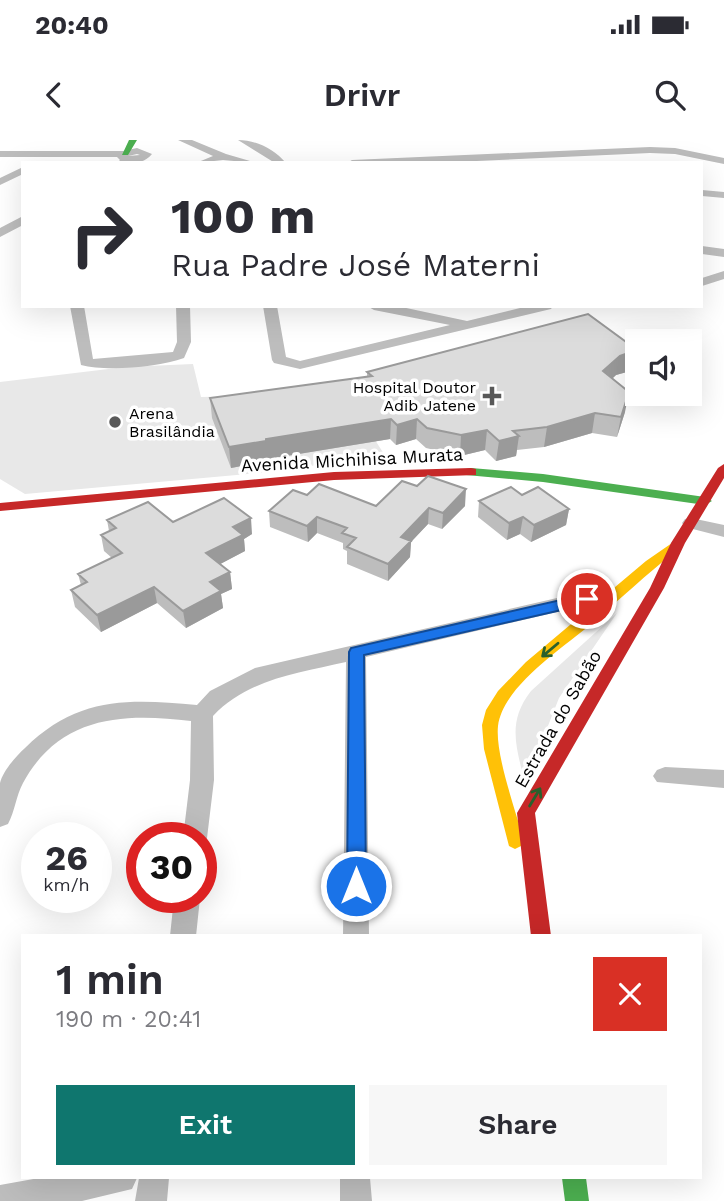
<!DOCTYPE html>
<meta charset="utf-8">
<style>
:root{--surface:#fff;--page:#f7f7f7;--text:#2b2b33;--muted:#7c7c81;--accent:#0f766e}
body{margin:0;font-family:"Work Sans",sans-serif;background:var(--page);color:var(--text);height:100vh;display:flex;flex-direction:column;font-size:26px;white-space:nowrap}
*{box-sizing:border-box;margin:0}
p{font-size:23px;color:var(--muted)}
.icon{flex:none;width:38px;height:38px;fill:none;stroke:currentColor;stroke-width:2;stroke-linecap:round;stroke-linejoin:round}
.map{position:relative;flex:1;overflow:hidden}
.sheet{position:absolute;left:21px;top:794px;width:681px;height:245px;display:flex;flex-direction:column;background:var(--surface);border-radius:0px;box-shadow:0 7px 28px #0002}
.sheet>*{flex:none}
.banner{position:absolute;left:21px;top:21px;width:682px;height:147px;border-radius:0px;box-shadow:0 7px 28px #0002;background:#fff;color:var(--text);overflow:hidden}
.tools{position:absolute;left:625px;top:189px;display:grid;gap:14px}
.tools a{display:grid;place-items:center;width:77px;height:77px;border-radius:0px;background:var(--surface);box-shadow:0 7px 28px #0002;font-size:35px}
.speed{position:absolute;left:21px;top:682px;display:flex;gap:14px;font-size:35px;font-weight:700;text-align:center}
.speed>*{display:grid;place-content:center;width:91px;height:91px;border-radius:50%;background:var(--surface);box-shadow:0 7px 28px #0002;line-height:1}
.speed small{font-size:18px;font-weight:400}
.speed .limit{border:10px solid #d22;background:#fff;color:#111}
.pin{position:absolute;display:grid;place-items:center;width:60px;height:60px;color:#fff;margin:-30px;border:4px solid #fff;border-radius:50%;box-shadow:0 2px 7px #0007}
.me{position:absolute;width:77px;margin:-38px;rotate:0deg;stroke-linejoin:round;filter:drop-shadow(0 0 5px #0008)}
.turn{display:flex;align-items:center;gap:24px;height:147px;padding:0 35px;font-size:32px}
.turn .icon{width:91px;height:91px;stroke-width:2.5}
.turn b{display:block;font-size:49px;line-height:60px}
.round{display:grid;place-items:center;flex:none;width:74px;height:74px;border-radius:0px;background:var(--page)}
.summary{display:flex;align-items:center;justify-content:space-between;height:119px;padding:0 35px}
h1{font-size:42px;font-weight:600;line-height:52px}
.action{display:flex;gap:14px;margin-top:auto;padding:14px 35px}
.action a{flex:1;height:80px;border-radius:0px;background:var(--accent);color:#fff;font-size:28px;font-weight:600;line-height:80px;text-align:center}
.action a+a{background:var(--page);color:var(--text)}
.status{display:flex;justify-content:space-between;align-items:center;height:49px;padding:0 35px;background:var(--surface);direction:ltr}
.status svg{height:19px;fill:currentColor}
header{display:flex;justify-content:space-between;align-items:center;height:91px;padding:0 35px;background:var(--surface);font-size:32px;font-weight:600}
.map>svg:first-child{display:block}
.green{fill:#e8e8e8}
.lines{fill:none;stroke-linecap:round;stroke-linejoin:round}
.street{fill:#bdbdbd;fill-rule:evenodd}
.fast{fill:#4caf50;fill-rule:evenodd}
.slow{fill:#ffc107;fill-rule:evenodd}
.jam{fill:#c62828;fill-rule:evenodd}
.wall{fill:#bdbdbd}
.shaded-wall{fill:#9a9a9a}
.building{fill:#dcdcdc;stroke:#9a9a9a;stroke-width:2}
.oneway{stroke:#2a602c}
.route{fill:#1a73e8;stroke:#114b97;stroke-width:2}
.poi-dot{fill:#595959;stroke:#fff;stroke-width:2.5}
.labels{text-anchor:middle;stroke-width:7;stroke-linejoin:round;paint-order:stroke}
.far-poi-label{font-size:16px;fill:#000;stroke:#fff;text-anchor:end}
.street-label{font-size:18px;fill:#000;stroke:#fff}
</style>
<div class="status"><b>20:40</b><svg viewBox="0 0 49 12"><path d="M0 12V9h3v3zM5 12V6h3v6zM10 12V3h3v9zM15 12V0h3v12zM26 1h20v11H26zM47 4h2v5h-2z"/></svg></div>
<header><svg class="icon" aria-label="back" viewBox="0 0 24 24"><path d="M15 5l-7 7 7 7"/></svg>Drivr<svg class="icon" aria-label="search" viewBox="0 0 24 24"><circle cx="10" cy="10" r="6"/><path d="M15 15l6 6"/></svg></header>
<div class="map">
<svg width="724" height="1061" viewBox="0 0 724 1061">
<rect width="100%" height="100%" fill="#fff"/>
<path class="green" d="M 193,224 L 201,257 L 346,254 L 389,322 L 355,320 L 258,333 L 25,354 L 0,339 L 0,242 L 125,227 Z
M 617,473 L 559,558 L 525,644 C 517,608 506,583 531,551 Z"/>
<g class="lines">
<path class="street" d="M 178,0 L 192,0 L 226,14 L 257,23 L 223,20 L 196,23 L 213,16 Z
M 238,0 C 256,0 274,9 286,23 L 275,23 Z
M 650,7 L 675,8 L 724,18 L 724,24 L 675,14 L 650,13 L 432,23 L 347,23 L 352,20 Z
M 137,8 L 152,14 C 143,25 131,23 117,23 L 120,20 L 117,17 L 0,17 L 0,11 L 123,11 ZM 137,14 L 140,15 L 128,16 Z
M 23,27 L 23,34 L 0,45 L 0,38 Z
M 702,50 L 724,52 L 724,58 L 702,56 Z
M 23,76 L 23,85 L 0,97 L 0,88 Z
M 702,106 L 724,109 L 724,117 L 702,114 Z
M 724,131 L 724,139 L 702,146 L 702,138 Z
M 70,166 L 84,166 L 93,219 L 173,212 L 177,202 L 176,166 L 190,166 L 191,202 L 184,218 C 158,227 107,232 81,225 Z
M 263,166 L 277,166 L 286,217 L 300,221 L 450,185 L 374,170 L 367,166 L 397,166 L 467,181 L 528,166 L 553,166 L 551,169 L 300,229 L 274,223 L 272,220 Z
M 691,378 L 724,385 L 724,397 L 685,387 L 682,383 L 685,379 Z
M 610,450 L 617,451 L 620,456 L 617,461 L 557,472 L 366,517 L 369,796 L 343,796 L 346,522 C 298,533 248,539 213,576 L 214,640 L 207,698 L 204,705 L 201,706 L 201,698 L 183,698 L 190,640 L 191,581 C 124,573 60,575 23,643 C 16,656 15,671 8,684 L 0,687 C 0,673 0,656 0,643 C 3,631 16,616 25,608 C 78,556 129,559 197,565 L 210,551 L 255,528 L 557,458 Z
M 665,627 L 724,630 L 724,648 L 657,642 L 653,636 L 657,630 Z
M 174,758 L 200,758 L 196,796 L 170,796 Z
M 39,1038 L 137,1038 L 132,1049 L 82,1061 L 0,1061 L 0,1045 Z
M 139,1038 L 169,1038 L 167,1061 L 135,1061 Z
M 340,1038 L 370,1038 L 372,1061 L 340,1061 Z"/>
<path class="fast" d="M 129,0 L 137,0 L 128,15 L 122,15 Z
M 471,328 L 543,334 L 705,357 L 712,361 L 705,365 L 543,342 L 466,335 L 466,329 Z
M 562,1038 L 586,1038 L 589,1061 L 565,1061 Z"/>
<path class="slow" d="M 672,403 L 677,404 L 679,407 L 677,410 C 647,434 620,459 591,484 C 563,508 503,546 498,586 C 495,615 516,671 524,701 L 521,706 L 515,709 L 509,706 L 484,609 L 482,585 L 486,570 L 498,551 L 526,522 L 646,421 Z"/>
<path class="jam" d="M 724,324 L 724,338 L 685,403 L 664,448 L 535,673 L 551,796 L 531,796 L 517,673 L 650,448 L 671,403 L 718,328 Z
M 471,328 L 476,329 L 476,335 L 334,340 L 0,371 L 0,363 L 334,332 Z"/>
</g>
<path class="wall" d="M 637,210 L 634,230 L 616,235 L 612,239 L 625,272 L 617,297 L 592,293 L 544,307 L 517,310 L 516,316 L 496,321 L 485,310 L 460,316 L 426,308 L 416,299 L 396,305 L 390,299 L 268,319 L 268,321 L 231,328 L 212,278 L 210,258 L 367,237 L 367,232 Z
M 307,355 L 376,366 L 465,366 L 442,389 L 428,384 L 411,402 L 410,417 L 388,441 L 347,424 L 347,411 L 343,409 L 343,403 L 317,393 L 308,402 L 270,387 L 269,371 Z
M 522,355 L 569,369 L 566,385 L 531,402 L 520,394 L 507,400 L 478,377 L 479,361 Z
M 107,380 L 173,382 L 252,394 L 244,399 L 245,411 L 220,424 L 230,432 L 232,449 L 221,454 L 223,468 L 186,488 L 157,463 L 101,492 L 75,467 L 71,450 L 81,445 L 78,434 L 112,418 L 104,411 L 101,395 L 109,391 Z"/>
<path class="shaded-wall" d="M 637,211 L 634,230 L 616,235 L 599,251 L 603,231 L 620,216 Z
M 629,252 L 625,272 L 617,297 L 621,277 Z
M 595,273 L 592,293 L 544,307 L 547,287 Z
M 391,279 L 390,299 L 268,319 L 268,321 L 231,328 L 229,307 L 266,299 Z
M 417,279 L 416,299 L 396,305 L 397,285 Z
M 487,290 L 485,310 L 460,316 L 461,295 Z
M 519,296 L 516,316 L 496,321 L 499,301 Z
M 466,349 L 465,366 L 442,389 L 443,373 Z
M 429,368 L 428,384 L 411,402 L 410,417 L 388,441 L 388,424 L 401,397 Z
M 569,369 L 566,385 L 531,402 L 534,385 Z
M 317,377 L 317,393 L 308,402 L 307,386 Z
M 523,377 L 520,394 L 507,400 L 509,383 Z
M 251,378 L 252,394 L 244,399 L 245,411 L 209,430 L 206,413 L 233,387 Z
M 230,432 L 232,449 L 221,454 L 223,468 L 186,488 L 183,471 L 210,442 Z
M 154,447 L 157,463 L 101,492 L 97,475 Z"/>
<path class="building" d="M 588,174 L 637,210 L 620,216 L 603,231 L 629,252 L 621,277 L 595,273 L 547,287 L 513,291 L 519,296 L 499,301 L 487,290 L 461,295 L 427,288 L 417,279 L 397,285 L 391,279 L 266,299 L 266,301 L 229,307 L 210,258 L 372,236 L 367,232 Z
M 428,336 L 466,349 L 443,373 L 429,368 L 401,397 L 411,401 L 388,424 L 347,407 L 356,398 L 342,393 L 347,388 L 317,377 L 307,386 L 269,371 L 293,350 L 307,355 L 319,344 L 376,366 L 402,341 L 417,346 Z
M 511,347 L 522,355 L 538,347 L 569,369 L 534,385 L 523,377 L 509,383 L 479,361 Z
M 224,358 L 251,378 L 233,387 L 243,395 L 206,413 L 230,432 L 210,442 L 221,451 L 183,471 L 154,447 L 97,475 L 71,450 L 87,442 L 78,434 L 122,413 L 101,395 L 116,388 L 107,380 L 148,362 L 173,382 Z"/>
<defs><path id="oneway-shaft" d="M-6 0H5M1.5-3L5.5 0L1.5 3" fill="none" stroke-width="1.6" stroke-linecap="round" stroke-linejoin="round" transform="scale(1.75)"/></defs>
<g class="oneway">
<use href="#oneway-shaft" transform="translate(550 510) rotate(140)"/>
<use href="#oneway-shaft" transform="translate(535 657) rotate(-59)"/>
</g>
<path class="route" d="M 587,454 L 592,456 L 595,459 L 592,463 L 364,515 L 366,746 L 363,751 L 356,754 L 350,751 L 347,746 L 349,512 L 351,508 Z"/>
<g class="poi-dot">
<path d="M488.5 245.5h7v7h7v7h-7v7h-7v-7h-7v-7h7z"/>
<circle cx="115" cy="282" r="7"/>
</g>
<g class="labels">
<g class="far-poi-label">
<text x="476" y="253">Hospital Doutor<tspan x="476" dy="18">Adib Jatene</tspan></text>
<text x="129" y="279" text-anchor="start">Arena<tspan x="129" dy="18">Brasilândia</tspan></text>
</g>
<g class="street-label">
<text transform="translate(352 320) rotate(-3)" y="6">Avenida Michihisa Murata</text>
<text transform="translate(558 579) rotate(-60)" y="6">Estrada do Sabão</text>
</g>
</g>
</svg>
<div class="tools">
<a><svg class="icon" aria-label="sound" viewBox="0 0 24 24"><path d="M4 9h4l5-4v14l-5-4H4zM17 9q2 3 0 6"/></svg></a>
</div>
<div class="speed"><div>26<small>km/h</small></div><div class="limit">30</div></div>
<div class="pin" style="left:587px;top:459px;background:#d93025"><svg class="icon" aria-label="arrive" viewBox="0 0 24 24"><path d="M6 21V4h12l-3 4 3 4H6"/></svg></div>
<svg class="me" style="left:356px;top:746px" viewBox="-20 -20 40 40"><circle r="17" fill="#1a73e8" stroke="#fff" stroke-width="3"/><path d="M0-11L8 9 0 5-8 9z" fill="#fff"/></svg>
<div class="banner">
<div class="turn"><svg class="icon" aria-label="right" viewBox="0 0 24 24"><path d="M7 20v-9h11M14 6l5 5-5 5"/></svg><div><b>100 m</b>Rua Padre José Materni</div></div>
</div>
<section class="sheet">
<div class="summary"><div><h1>1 min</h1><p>190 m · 20:41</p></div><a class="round" style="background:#d93025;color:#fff"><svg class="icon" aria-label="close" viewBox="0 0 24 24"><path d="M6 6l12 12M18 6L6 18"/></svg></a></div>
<div class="action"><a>Exit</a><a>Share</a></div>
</section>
</div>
